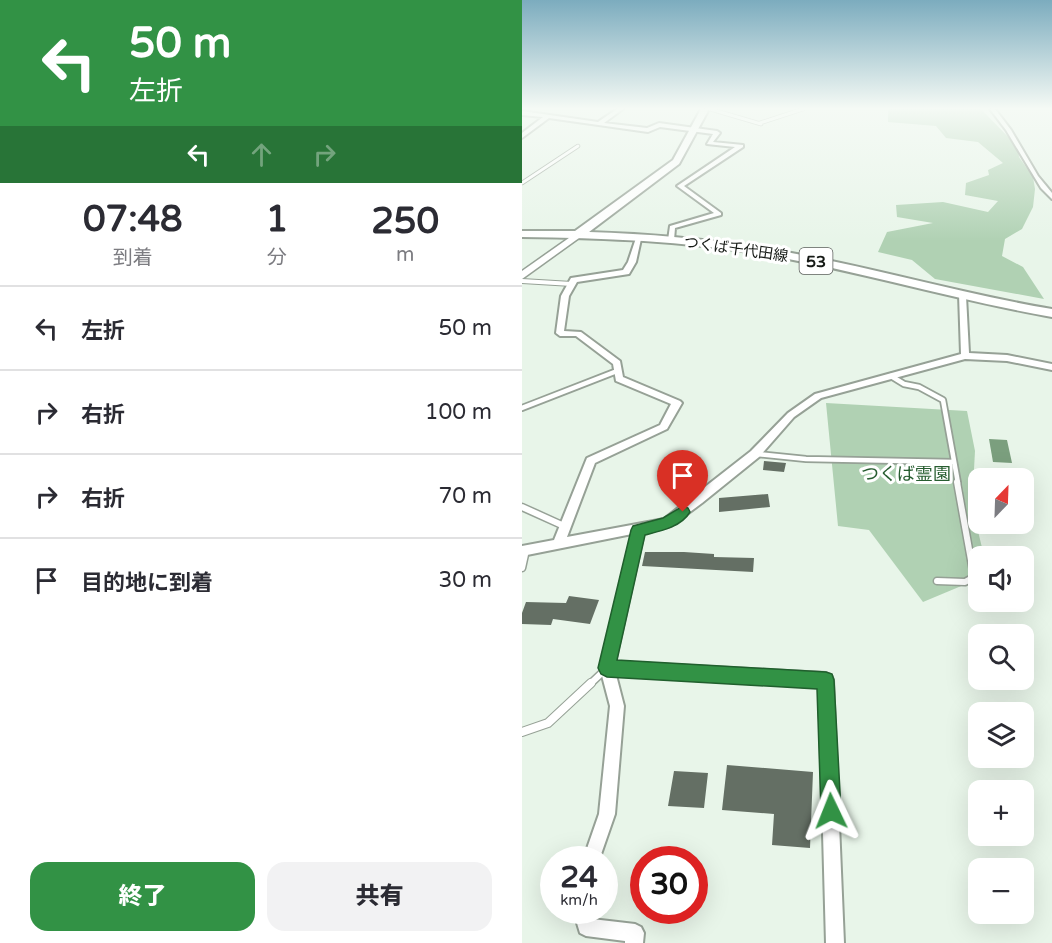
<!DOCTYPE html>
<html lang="ja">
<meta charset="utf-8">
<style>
:root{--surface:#fff;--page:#f2f2f3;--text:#2b2b33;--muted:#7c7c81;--line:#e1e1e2;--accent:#329245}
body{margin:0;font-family:"Varela Round","Noto Sans JP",sans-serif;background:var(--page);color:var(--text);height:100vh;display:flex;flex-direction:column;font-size:22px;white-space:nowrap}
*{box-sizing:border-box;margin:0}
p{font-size:20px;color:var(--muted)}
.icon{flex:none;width:33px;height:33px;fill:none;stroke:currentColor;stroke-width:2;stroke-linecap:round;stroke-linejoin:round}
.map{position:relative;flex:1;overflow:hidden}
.sheet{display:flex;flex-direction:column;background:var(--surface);width:522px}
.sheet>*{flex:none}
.top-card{background:#329245;color:#fff;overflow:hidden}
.needle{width:39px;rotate:23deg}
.fabs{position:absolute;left:446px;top:468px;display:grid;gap:12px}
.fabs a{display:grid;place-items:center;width:66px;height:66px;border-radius:12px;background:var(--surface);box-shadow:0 6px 24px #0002;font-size:30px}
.speed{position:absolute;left:18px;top:846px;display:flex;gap:12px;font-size:30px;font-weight:700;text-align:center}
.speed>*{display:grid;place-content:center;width:78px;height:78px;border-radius:50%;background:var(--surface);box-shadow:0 6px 24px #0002;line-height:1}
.speed small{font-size:15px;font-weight:400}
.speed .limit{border:9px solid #d22;background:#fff;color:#111}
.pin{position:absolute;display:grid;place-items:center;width:51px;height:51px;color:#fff;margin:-62px -26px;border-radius:50% 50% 50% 0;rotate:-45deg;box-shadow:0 0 6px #0007}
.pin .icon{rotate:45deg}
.me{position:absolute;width:66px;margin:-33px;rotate:358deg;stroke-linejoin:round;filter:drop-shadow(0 0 4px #0008)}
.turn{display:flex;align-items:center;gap:21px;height:126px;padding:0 30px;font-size:27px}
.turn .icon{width:78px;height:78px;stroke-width:2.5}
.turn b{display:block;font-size:42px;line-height:51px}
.lanes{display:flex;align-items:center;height:57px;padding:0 30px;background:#0003;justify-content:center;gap:30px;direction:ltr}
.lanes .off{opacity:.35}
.eta{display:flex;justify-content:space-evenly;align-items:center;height:102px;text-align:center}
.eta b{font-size:36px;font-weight:800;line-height:42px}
.primary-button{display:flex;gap:12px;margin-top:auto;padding:12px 30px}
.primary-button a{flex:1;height:69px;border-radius:18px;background:var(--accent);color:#fff;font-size:24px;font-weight:800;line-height:69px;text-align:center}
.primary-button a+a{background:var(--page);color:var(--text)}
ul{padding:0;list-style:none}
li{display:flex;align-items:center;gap:18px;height:84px;padding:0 30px;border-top:2px solid var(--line)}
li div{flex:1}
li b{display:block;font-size:22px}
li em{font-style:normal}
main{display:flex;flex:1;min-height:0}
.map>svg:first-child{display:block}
.green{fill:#b0d1b3}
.water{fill:#7b9f7e}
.building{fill:#646f64}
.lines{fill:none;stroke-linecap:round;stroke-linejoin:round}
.lane-far4-casing{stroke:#96a196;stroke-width:4.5}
.lane-far3-casing{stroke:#96a196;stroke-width:6}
.lane-far2-casing{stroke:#96a196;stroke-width:8}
.lane-far1-casing{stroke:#96a196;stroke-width:9}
.lane-casing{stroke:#96a196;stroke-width:10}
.street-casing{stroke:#96a196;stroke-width:4}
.secondary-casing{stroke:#96a196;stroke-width:3}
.primary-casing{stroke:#96a196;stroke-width:4}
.lane-far4{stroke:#fff;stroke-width:3}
.lane-far3{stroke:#fff;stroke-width:4}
.lane-far2{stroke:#fff;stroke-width:4.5}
.lane-far1{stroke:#fff;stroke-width:6}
.lane{stroke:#fff;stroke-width:8}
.street{fill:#fff;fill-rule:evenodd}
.secondary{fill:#fff;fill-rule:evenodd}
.primary{fill:#fff;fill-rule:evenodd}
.route{fill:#329245;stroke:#205f2d;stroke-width:1.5}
.labels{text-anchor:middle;stroke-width:6;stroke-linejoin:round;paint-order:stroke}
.far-street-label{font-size:15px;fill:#161a16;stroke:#fff}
.shield{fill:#fff;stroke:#5c5f5c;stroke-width:1.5}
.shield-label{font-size:16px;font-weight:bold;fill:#161a16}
.park-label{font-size:18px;fill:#275d30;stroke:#fff}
</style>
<main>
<section class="sheet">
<div class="top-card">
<div class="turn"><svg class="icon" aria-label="left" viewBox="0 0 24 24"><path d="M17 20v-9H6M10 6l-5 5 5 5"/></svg><div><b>50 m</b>左折</div></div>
<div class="lanes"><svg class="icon" aria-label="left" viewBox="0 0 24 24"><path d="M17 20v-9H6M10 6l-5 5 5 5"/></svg><svg class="icon off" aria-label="ahead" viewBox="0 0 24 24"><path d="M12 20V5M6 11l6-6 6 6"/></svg><svg class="icon off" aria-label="right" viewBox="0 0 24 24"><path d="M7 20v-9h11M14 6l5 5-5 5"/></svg></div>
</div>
<div class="eta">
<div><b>07:48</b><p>到着</p></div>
<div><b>1</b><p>分</p></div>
<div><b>250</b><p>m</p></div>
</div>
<ul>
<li><svg class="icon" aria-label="left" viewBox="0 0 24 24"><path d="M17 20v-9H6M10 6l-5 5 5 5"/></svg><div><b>左折</b></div><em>50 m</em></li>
<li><svg class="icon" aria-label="right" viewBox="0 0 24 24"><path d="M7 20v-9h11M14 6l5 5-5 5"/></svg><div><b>右折</b></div><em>100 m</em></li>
<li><svg class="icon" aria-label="right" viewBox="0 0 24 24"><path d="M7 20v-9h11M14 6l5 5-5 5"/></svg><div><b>右折</b></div><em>70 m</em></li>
<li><svg class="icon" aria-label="arrive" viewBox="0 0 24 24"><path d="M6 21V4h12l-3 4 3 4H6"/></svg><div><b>目的地に到着</b></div><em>30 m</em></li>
</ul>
<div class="primary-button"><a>終了</a><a>共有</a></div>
</section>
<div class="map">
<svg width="530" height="943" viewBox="0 0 530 943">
<rect width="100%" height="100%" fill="#e8f5e9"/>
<path class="green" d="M 366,109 L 459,109 L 496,147 L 497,157 L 511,177 L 513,189 L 511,207 L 500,229 L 483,239 L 480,256 L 501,267 L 522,299 L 413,279 L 390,260 L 356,252 L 365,232 L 411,223 L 375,217 L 374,205 L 421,202 L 466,212 L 476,201 L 443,195 L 444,183 L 467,175 L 466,170 L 481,163 L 456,142 L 424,138 L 414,126 L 366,122 Z
M 304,403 L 445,411 L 453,451 L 450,506 L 462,556 L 456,556 L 456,579 L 401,602 L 347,530 L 316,526 Z"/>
<path class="water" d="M 467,439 L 485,440 L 490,463 L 471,462 Z"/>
<path class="building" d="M 242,461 L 264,463 L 262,472 L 241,470 Z
M 246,494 L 248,507 L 197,512 L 197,498 Z
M 123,552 L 162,552 L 192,554 L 192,557 L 232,558 L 231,572 L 120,566 Z
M 47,596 L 77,600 L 68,624 L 31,619 L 29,625 L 0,624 L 0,613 L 4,602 L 44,603 Z
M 205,765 L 291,772 L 288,848 L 250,845 L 252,814 L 200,810 Z
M 152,771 L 186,773 L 182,808 L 146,806 Z"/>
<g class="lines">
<defs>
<path id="lane-far4" d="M 188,109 L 239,124
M 238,123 L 281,109
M 0,183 L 56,146"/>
<path id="lane-far3" d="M 0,281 L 50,284"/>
<path id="lane-far2" d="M 369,376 L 382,384 L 397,387 L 421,400 L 436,483
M 0,408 L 95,371
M 235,454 L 284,459 L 432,462"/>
<path id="lane-far1" d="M 0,507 L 42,526
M 0,568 L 4,550
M 415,581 L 443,582 L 452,577 L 435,482
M 67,685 L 84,669"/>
<path id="lane" d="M 0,732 L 26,723 L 69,683"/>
<path id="street" d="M 95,109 L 101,109 L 82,123 L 125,128 L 137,123 L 195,131 L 198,133 L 191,142 L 221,145 L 221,147 L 162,186 L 199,213 L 199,215 L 153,228 L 152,240 L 149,242 L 146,240 L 148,226 L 192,213 L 155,186 L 213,147 L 185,144 L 191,134 L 138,127 L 126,132 L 27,118 L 0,138 L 0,133 L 21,117 L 0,115 L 0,111 L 76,122 Z
M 468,109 L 473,109 L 489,130 L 516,176 L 530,193 L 530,199 L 519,188 L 484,130 Z
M 114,238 L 119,239 L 114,262 L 107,274 L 55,282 L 47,296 L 42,331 L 59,332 L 98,361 L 101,377 L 158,401 L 160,403 L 145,429 L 73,463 L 45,537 L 142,519 L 229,451 L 266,413 L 293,394 L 439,354 L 437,294 L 440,294 L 444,296 L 447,353 L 485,355 L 530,364 L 530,370 L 485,361 L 443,359 L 299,398 L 272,417 L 237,457 L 180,503 L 149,526 L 122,532 L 93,662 L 304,673 L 309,675 L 311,680 L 322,943 L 304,943 L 297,686 L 94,675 L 102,706 L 93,814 L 77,860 L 61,860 L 77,814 L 88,706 L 78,668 L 110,534 L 0,556 L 0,546 L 32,540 L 65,458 L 138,425 L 149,404 L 94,381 L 91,364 L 54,336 L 38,336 L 34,333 L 39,296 L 49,278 L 101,270 L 106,262 Z
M 51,910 L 68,910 L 70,919 L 113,924 L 119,927 L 122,933 L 121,943 L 103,943 L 103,941 L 64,936 L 58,933 Z"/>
<path id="secondary" d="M 54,233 L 59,236 L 57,238 L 0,279 L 0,271 Z"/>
<path id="primary" d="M 179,109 L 187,109 L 157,164 L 67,232 C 138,234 209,241 280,255 C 364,271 446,295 530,309 L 530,317 C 434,300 341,272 245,255 C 164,241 82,238 0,237 L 0,231 L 53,231 L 151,160 Z"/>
</defs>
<use href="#lane-far4" class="lane-far4-casing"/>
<use href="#lane-far3" class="lane-far3-casing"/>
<use href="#lane-far2" class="lane-far2-casing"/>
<use href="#lane-far1" class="lane-far1-casing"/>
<use href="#lane" class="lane-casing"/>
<use href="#street" class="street-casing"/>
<use href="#secondary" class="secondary-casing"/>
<use href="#primary" class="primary-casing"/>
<use href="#lane-far4" class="lane-far4"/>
<use href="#lane-far3" class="lane-far3"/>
<use href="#lane-far2" class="lane-far2"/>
<use href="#lane-far1" class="lane-far1"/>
<use href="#lane" class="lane"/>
<use href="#street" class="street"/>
<use href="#secondary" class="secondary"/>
<use href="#primary" class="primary"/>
</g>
<linearGradient id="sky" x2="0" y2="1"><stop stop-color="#7cacbe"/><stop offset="0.45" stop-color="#f5faf5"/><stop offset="1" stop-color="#f5faf5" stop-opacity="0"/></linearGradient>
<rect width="530" height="241" fill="url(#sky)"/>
<path class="route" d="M 161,506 L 166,508 L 168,512 C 159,527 139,531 123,535 L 95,660 L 304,672 L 310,674 L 312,680 L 319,811 L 316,819 L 309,822 L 302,819 L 299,811 L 295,689 L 85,677 L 79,674 L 76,668 L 109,530 L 111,526 L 141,518 Z"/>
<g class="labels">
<g class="far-street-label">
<text transform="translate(214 249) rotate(8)" y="5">つくば千代田線</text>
</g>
<rect class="shield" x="277.5" y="248" width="33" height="26" rx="4.5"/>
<g class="shield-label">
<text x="294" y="267">53</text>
</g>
<g class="park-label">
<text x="384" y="480">つくば霊園</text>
</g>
</g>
</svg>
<div class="fabs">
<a><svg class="needle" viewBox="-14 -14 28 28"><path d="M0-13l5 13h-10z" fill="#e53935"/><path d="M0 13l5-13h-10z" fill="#7c7c81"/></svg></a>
<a><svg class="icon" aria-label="sound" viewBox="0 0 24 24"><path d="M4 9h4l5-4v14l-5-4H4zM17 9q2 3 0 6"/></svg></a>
<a><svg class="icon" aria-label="search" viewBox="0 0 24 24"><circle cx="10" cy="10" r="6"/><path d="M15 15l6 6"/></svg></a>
<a><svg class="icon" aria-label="layers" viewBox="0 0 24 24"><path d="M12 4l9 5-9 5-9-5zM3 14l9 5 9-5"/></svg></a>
<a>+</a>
<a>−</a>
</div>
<div class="speed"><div>24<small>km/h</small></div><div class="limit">30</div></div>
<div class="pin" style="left:161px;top:512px;background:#d93025"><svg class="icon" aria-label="arrive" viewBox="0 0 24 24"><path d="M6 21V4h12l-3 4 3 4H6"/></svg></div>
<svg class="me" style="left:309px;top:811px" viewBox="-20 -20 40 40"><path d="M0-17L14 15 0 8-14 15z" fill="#329245" stroke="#fff" stroke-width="4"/></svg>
</div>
</main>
